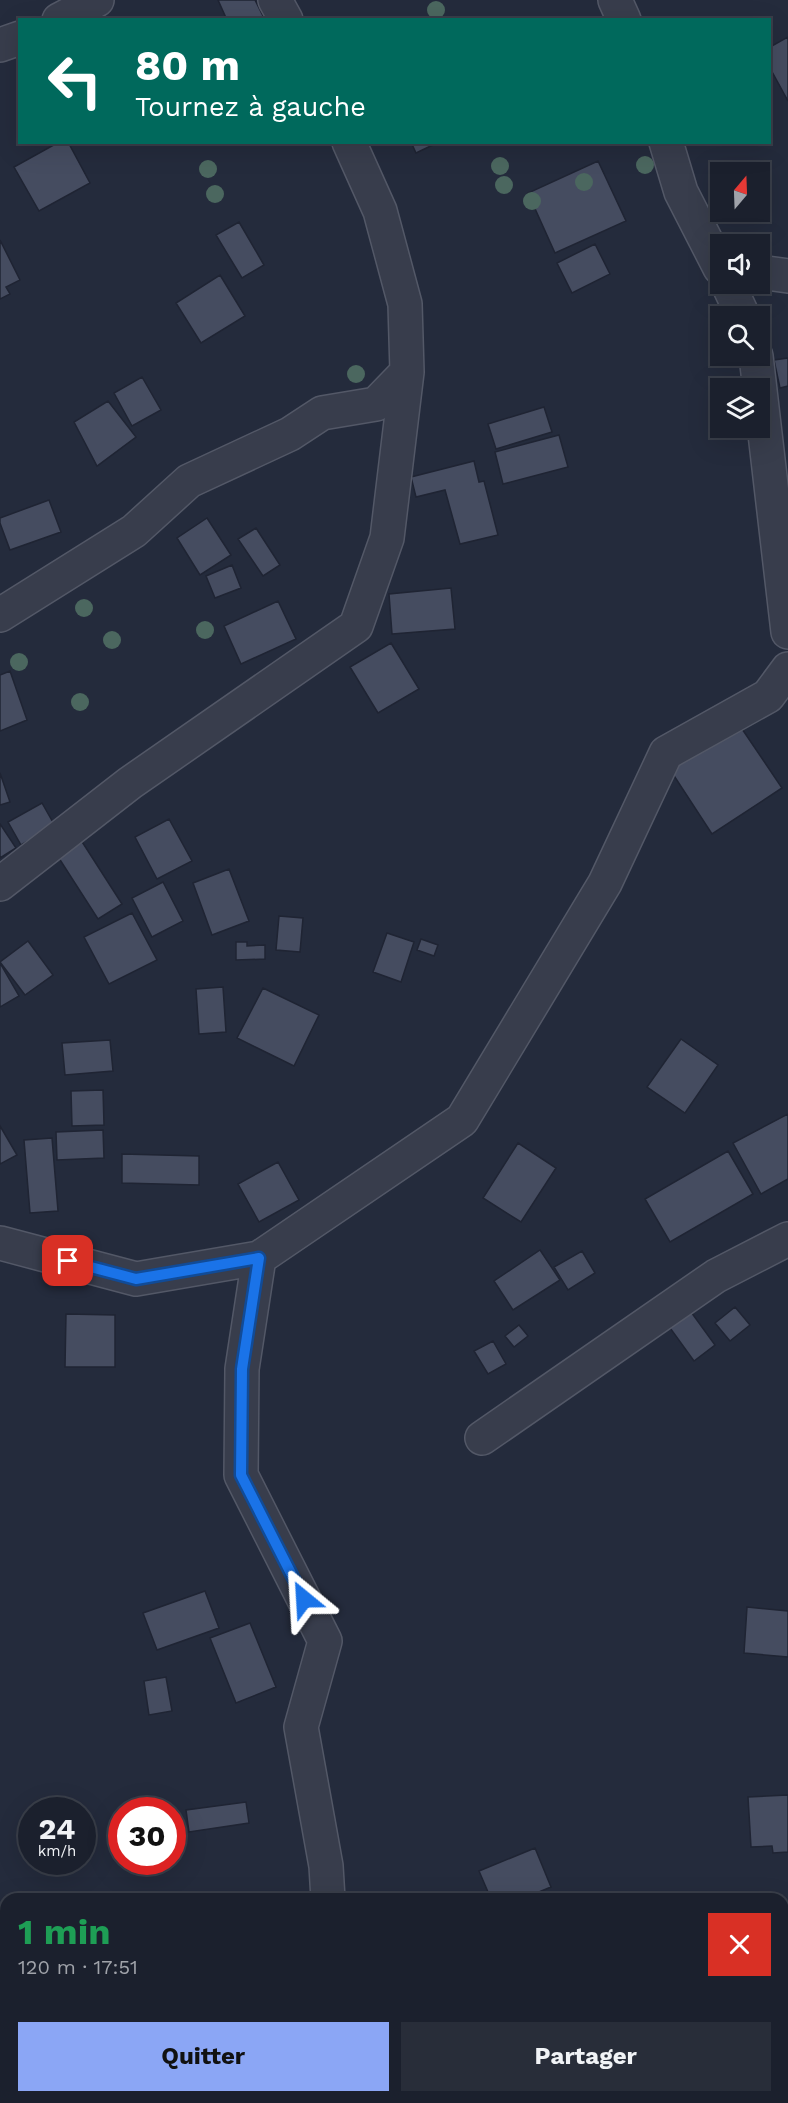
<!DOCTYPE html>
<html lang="fr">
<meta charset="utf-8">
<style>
:root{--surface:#1b202d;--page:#282d39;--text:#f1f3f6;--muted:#a0a3aa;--line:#393e49;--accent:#8ba6f5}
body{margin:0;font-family:"Work Sans",sans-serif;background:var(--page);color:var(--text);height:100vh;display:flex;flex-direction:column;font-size:22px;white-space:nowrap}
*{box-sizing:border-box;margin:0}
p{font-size:20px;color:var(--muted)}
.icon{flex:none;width:33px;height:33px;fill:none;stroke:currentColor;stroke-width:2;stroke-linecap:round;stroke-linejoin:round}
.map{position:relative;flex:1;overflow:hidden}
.details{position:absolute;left:0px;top:1893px;width:789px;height:210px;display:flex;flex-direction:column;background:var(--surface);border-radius:18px 18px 0 0;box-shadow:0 6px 24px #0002,0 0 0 2px var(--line)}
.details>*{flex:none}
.top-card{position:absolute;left:18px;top:18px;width:753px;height:126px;border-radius:0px;box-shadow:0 6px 24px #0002,0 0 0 2px var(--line);background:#00695c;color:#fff;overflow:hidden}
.needle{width:39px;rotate:19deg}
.controls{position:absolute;left:710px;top:162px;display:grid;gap:12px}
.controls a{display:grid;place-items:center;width:60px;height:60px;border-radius:0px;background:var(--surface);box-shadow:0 6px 24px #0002,0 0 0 2px var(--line);font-size:30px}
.speed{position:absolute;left:18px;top:1797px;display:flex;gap:12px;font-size:30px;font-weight:700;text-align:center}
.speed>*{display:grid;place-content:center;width:78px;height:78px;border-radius:50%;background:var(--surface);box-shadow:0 6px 24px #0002,0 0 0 2px var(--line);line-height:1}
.speed small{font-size:15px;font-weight:400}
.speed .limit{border:9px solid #d22;background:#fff;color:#111}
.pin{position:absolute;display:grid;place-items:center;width:51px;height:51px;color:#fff;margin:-26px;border-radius:12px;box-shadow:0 3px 9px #0006}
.me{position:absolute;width:66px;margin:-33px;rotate:333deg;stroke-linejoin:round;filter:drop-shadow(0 0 4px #0008)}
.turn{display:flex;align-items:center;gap:21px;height:126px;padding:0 18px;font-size:27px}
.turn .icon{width:78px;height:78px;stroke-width:2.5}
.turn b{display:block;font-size:42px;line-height:51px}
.round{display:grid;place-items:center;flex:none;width:63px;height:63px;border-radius:0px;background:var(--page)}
.overview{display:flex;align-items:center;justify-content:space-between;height:102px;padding:0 18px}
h1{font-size:36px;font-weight:700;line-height:45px;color:#1e9e55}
.action{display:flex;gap:12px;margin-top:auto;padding:12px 18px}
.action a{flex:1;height:69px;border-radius:0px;background:var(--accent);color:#111;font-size:24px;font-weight:700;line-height:69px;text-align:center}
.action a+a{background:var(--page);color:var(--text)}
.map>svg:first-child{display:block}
.building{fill:#454c60;stroke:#1f2433;stroke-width:1.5}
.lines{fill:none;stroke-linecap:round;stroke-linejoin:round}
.minor-casing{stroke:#535867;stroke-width:36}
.minor{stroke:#383d4c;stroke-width:33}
.tree{fill:#4b675f}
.route-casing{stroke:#114b97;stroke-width:15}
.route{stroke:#1a73e8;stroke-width:10}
</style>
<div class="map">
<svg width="788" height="2103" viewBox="0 0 788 2103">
<rect width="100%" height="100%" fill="#242b3c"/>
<path class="building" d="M 218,0 L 255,0 L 263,16 L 255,20 L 227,20 Z
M 788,37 L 788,101 L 770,68 L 770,47 Z
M 59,142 L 68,142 L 90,183 L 39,211 L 14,167 Z
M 411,142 L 439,142 L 416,153 Z
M 598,161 L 626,221 L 555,253 L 528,193 Z
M 239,222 L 264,265 L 242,278 L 216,235 Z
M 0,240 L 20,280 L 6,287 L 10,294 L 0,299 Z
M 595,244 L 610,274 L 572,293 L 557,263 Z
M 220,275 L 245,316 L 201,343 L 176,303 Z
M 788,358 L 788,386 L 780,388 L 774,360 Z
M 142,377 L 161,410 L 132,426 L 114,393 Z
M 108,401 L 136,437 L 97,466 L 74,422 Z
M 544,407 L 552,432 L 496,449 L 488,424 Z
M 559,435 L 568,467 L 503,484 L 495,452 Z
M 474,461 L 479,482 L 484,481 L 498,535 L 460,544 L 445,490 L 416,497 L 411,477 Z
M 49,500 L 61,532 L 10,550 L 0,523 L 0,518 Z
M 207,518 L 231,555 L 200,575 L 177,538 Z
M 256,528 L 280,565 L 263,576 L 238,539 Z
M 232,565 L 241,588 L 215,598 L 206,576 Z
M 451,588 L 455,629 L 392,634 L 389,594 Z
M 278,601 L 296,639 L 241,664 L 224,626 Z
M 391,643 L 419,689 L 378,713 L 350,667 Z
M 10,671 L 27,720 L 0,731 L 0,675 Z
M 736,720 L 782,788 L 712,834 L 667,765 Z
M 0,773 L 10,802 L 0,805 Z
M 42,803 L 55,826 L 21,845 L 8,822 Z
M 169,819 L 192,861 L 157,879 L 135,837 Z
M 0,824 L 16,848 L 0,858 Z
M 79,837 L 122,904 L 98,919 L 55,852 Z
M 229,869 L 249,921 L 212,935 L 193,883 Z
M 163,882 L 183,921 L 152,937 L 132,898 Z
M 132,913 L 157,960 L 109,984 L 84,937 Z
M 279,916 L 303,918 L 300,952 L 276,950 Z
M 387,933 L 414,942 L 401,982 L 373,972 Z
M 421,939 L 438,945 L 434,956 L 417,950 Z
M 28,941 L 53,975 L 25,995 L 0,962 Z
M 236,942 L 247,942 L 247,946 L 265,945 L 265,959 L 236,960 Z
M 0,963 L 19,996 L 0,1007 Z
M 223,987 L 226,1032 L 199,1034 L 196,989 Z
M 263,988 L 319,1015 L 294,1066 L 237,1038 Z
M 681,1039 L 718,1065 L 685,1113 L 647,1087 Z
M 110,1040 L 113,1071 L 65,1075 L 62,1043 Z
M 103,1090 L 104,1125 L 72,1126 L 71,1091 Z
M 788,1114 L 788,1179 L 761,1194 L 733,1143 Z
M 0,1126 L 17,1155 L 0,1164 Z
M 103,1130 L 104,1158 L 57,1160 L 56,1132 Z
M 52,1138 L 58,1211 L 30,1213 L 24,1140 Z
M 518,1143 L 556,1168 L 521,1222 L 483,1198 Z
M 728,1151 L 753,1194 L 670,1242 L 645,1199 Z
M 122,1154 L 199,1156 L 199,1185 L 122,1183 Z
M 278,1162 L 299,1200 L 259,1222 L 238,1184 Z
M 540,1250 L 560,1280 L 513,1310 L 494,1281 Z
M 582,1251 L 595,1273 L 568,1290 L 554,1267 Z
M 686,1305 L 715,1345 L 694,1361 L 665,1321 Z
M 735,1307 L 750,1325 L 730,1341 L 715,1323 Z
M 66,1314 L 115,1315 L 115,1367 L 65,1367 Z
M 519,1325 L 528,1336 L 514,1347 L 505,1336 Z
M 493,1341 L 506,1364 L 488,1374 L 474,1351 Z
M 205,1591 L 219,1628 L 157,1650 L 143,1613 Z
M 747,1607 L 788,1611 L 788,1657 L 744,1653 Z
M 250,1623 L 276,1687 L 236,1703 L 210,1638 Z
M 166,1677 L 172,1711 L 149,1715 L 144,1681 Z
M 788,1795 L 788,1852 L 773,1853 L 772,1846 L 751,1847 L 748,1797 Z
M 246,1802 L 249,1823 L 189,1832 L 186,1810 Z
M 535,1848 L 551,1887 L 522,1899 L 491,1899 L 479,1871 Z"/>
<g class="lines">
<defs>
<path id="minor" d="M 275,0 L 286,20
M 615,0 L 624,20
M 59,20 L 97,0
M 0,45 L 20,38
M 666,142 L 681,192 L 720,268
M 759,272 L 788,276
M 728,284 L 743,316
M 756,356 L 788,632
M 0,615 L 134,531 L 189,481 L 290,434 L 322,413 L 376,404 L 407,372 L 405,304 L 380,211 L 349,142
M 0,884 L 130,783 L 356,626 L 387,538 L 407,372
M 0,1243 L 136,1279 L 259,1258
M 482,1438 L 716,1276 L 788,1239
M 328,1899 L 326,1866 L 301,1727 L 325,1641 L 241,1475 L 242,1369 L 259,1258 L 462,1120 L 605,883 L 666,753 L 768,696 L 788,669
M 343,2097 L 344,2103
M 43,2103 L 73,2097"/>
</defs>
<use href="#minor" class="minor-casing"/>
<use href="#minor" class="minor"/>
</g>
<g class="tree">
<circle cx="436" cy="10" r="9"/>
<circle cx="645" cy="165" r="9"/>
<circle cx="500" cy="166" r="9"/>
<circle cx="208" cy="169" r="9"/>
<circle cx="584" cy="182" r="9"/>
<circle cx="504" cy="185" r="9"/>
<circle cx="215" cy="194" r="9"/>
<circle cx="532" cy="201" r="9"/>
<circle cx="356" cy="374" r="9"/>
<circle cx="84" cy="608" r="9"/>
<circle cx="205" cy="630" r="9"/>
<circle cx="112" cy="640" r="9"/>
<circle cx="19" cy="662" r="9"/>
<circle cx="80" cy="702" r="9"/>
</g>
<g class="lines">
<defs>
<path id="route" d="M 68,1261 L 136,1279 L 259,1258 L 242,1369 L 241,1475 L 304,1599"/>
</defs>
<use href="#route" class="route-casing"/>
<use href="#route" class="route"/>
</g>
</svg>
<div class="controls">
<a><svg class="needle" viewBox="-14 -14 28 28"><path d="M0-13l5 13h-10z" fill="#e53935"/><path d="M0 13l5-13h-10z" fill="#a0a3aa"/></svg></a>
<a><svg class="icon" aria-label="sound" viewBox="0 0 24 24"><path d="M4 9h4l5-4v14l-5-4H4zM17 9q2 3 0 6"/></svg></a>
<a><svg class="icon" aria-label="search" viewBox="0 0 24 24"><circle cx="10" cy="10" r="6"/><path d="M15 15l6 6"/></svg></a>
<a><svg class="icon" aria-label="layers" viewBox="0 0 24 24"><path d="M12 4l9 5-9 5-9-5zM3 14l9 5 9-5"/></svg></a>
</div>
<div class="speed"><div>24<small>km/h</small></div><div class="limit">30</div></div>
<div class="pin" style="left:68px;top:1261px;background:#d93025"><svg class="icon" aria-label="arrive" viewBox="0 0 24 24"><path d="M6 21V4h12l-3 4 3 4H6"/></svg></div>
<svg class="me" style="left:304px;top:1599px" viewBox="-20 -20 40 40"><path d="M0-17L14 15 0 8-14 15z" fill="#1a73e8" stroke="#fff" stroke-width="4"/></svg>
<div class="top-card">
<div class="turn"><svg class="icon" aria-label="left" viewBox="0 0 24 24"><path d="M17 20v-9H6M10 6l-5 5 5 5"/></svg><div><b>80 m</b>Tournez à gauche</div></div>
</div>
<section class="details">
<div class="overview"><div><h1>1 min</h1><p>120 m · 17:51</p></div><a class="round" style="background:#d93025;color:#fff"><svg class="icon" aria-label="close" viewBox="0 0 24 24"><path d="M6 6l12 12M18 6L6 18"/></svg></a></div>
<div class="action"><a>Quitter</a><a>Partager</a></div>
</section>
</div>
